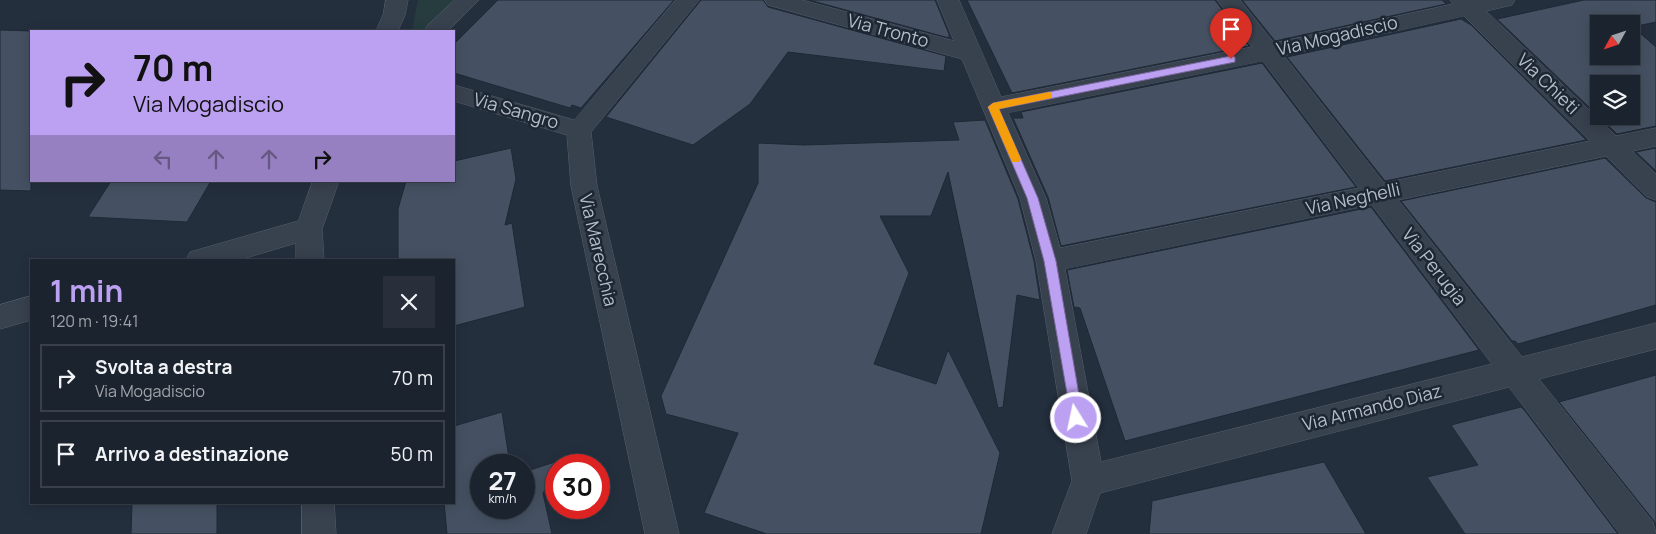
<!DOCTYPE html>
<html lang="it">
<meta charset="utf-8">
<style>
:root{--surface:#1b232e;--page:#282f3a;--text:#f1f3f6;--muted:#a0a4aa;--line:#39404a;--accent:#bca0f2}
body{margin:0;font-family:Manrope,sans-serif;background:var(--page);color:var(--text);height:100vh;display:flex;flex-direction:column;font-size:19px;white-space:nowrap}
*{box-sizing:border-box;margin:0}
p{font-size:16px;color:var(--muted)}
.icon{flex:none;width:28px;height:28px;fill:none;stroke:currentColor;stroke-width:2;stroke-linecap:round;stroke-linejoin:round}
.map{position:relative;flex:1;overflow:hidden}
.sheet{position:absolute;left:30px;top:259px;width:425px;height:245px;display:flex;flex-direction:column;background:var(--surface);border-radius:0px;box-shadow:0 2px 12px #0003,0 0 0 1px var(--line)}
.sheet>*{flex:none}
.guide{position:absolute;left:30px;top:30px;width:425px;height:152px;border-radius:0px;box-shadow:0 2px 12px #0003,0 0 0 1px var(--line);background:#bca0f2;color:#111;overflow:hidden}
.needle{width:32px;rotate:230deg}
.buttons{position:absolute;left:1590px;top:15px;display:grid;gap:10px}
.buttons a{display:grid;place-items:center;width:50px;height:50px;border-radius:0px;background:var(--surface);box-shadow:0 2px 12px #0003,0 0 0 1px var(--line);font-size:25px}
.speed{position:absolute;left:470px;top:454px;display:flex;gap:10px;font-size:25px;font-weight:700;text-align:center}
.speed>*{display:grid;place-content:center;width:65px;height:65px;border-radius:50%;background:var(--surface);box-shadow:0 2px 12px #0003,0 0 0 1px var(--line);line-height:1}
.speed small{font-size:12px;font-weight:400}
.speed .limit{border:8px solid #d22;background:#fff;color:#111}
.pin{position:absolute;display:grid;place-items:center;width:42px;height:42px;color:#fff;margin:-51px -21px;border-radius:50% 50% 50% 0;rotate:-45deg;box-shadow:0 0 5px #0007}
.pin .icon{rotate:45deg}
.me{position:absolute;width:55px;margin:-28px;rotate:350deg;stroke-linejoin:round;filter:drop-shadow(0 0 4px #0008)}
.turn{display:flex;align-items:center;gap:18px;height:105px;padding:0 20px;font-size:22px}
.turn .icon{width:65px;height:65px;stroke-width:2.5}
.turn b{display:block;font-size:35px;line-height:42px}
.lanes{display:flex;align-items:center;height:48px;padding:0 20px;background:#0003;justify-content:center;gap:25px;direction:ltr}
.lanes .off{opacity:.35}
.round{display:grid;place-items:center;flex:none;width:52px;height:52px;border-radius:0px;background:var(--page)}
.head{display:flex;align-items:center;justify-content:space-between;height:85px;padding:0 20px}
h1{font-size:30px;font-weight:700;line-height:38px;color:var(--accent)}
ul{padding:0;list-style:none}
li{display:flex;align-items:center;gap:15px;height:68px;margin:0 10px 8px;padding:0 10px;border:2px solid var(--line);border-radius:0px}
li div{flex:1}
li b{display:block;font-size:19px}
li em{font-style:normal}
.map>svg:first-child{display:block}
.green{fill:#263c3f}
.building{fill:#455162;stroke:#1f2835;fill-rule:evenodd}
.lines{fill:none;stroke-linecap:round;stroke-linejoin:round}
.street-casing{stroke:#565f6c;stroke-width:1}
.street{fill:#38414e;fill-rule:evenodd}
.route{fill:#bca0f2;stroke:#7a689d}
.slow{fill:#f59e0b}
.labels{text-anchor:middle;stroke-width:5;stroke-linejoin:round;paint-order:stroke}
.street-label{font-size:18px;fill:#b4bcc9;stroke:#1d2633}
</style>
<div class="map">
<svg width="1656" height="534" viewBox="0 0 1656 534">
<rect width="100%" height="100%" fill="#242f3e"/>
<path class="green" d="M 418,0 L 454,0 L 422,31 L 412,31 Z"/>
<path class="building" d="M 498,0 L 674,0 L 581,108 L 572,105 L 570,108 L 454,73 L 454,44 Z
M 701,0 L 763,0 L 768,7 L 946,56 L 944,71 L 788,52 L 750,104 L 693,145 L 606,117 Z
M 809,0 L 935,0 L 949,34 L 949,38 Z
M 967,0 L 1215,0 L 1249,46 L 1012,93 Z
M 1242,0 L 1442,0 L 1446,4 L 1275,41 Z
M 1584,0 L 1656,0 L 1656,22 L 1633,27 L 1656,47 L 1656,126 L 1617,134 L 1497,19 ZM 1599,24 L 1631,24 L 1631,56 L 1599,56 ZM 1599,84 L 1631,84 L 1631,116 L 1599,116 Z
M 1461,19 L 1471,25 L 1586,140 L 1385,181 L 1287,57 Z
M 0,30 L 31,31 L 31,191 L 0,190 Z
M 1262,63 L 1356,187 L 1061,246 L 1048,197 L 1013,118 L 1023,118 L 1021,112 Z
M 985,120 L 1018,199 L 1034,261 L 1040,300 L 1017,295 L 1003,407 L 998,408 L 948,172 L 931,216 L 880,216 L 909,273 L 874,364 L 936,384 L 948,350 L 1000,453 L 981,534 L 767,534 L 704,513 L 738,433 L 666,414 L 661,396 L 758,183 L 758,143 L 804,145 L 959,140 L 953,122 Z
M 511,148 L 516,179 L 505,225 L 512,223 L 525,307 L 454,326 L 454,260 L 398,260 L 398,209 L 406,181 L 454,181 L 454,161 Z
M 1656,148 L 1656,171 L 1636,152 Z
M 1605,158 L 1646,198 L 1656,202 L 1656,305 L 1518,344 L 1515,341 L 1512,341 L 1401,201 Z
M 111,181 L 211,181 L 187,222 L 88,217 Z
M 1371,207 L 1479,350 L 1125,441 L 1080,308 L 1074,307 L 1067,270 Z
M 1656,375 L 1656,526 L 1654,521 L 1559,402 Z
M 1521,407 L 1525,411 L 1618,534 L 1465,534 L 1427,477 L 1478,465 L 1451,425 Z
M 502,412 L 510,465 L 481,465 L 481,508 L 524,508 L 524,472 L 567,458 L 562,465 L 556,465 L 556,474 L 543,493 L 552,534 L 447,534 L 444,502 L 454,502 L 454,426 Z
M 1324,462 L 1366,534 L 1149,534 L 1152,501 Z
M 132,502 L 217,502 L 217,534 L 131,534 Z"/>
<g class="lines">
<defs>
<path id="street" d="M 386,0 L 408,0 L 405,15 L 398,31 L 376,31 L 383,15 Z
M 455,0 L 479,0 L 448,31 L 424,31 L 427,26 Z
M 676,0 L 699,0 L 591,132 L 597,186 L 679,534 L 645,534 L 571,186 L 567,135 L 454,101 L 454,85 L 574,120 Z
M 765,0 L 802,0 L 954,41 L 937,0 L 959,0 L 1001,97 L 1252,47 L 1217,0 L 1240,0 L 1274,43 L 1453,4 L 1450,0 L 1515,0 L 1512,5 L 1486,11 L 1616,136 L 1656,128 L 1656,146 L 1632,151 L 1656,174 L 1656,200 L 1647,197 L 1606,156 L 1398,200 L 1522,357 L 1656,323 L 1656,349 L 1539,379 L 1653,522 L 1656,534 L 1620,534 L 1509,387 L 1100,493 L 1086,534 L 1052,534 L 1072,481 L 1036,261 L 1020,198 L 962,59 L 768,5 ZM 1464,16 L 1590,141 L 1384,183 L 1284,56 ZM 1263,61 L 1359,188 L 1060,248 L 1046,198 L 1008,113 ZM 1372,205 L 1492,364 L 1101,462 L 1065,269 Z
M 313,181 L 339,181 L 322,229 L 324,260 L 296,260 L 296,243 L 239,260 L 186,260 L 190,252 L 298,221 Z
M 31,296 L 31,320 L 0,329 L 0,305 Z
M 302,502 L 334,502 L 336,534 L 302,534 Z"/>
</defs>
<use href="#street" class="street-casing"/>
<use href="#street" class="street"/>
</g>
<path class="route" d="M 1231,56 L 1235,57 L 1235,62 L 999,109 L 1038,198 L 1056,261 L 1083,418 L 1081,422 L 1076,423 L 1072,422 L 1044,261 L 1027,198 L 988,107 L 993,103 Z"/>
<path class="slow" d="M 1049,92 L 1052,93 L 1052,98 L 999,109 L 1021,159 L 1019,162 L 1012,162 L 988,107 L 993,103 Z"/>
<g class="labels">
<g class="street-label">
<text transform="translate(888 31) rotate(15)" y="6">Via Tronto</text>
<text transform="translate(1337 36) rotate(-13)" y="6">Via Mogadiscio</text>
<text transform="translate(1548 84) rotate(44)" y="6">Via Chieti</text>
<text transform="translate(516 111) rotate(16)" y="6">Via Sangro</text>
<text transform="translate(1353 199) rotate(-12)" y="6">Via Neghelli</text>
<text transform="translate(598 250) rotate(77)" y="6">Via Marecchia</text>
<text transform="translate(1434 267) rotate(52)" y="6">Via Perugia</text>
<text transform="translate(1372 408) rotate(-14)" y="6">Via Armando Diaz</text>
</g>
</g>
</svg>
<div class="buttons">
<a><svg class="needle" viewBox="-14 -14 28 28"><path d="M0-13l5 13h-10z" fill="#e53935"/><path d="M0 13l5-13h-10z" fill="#a0a4aa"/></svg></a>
<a><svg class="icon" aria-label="layers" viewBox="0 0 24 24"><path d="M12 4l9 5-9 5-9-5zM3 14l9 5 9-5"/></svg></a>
</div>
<div class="speed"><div>27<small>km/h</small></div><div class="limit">30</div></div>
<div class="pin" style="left:1231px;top:59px;background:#d93025"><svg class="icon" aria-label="arrive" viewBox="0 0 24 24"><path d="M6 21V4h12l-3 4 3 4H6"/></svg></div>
<svg class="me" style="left:1076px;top:418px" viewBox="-20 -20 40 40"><circle r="17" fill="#bca0f2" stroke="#fff" stroke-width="3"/><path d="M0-11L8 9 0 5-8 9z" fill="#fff"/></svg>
<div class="guide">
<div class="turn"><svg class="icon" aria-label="right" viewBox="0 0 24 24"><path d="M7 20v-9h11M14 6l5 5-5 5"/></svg><div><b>70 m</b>Via Mogadiscio</div></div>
<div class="lanes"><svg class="icon off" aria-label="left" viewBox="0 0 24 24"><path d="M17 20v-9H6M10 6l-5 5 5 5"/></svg><svg class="icon off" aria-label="ahead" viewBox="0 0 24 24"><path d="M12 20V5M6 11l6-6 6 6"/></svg><svg class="icon off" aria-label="ahead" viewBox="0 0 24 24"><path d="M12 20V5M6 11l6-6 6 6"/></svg><svg class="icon" aria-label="right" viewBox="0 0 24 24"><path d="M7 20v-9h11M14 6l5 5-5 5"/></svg></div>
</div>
<section class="sheet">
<div class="head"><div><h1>1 min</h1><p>120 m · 19:41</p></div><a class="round"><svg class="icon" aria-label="close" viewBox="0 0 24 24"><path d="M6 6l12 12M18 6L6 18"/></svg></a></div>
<ul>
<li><svg class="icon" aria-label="right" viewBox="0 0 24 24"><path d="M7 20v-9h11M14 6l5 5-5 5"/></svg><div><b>Svolta a destra</b><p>Via Mogadiscio</p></div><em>70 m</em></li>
<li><svg class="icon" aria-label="arrive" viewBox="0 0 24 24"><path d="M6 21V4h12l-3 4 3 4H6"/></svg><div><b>Arrivo a destinazione</b></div><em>50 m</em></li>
</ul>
</section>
</div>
